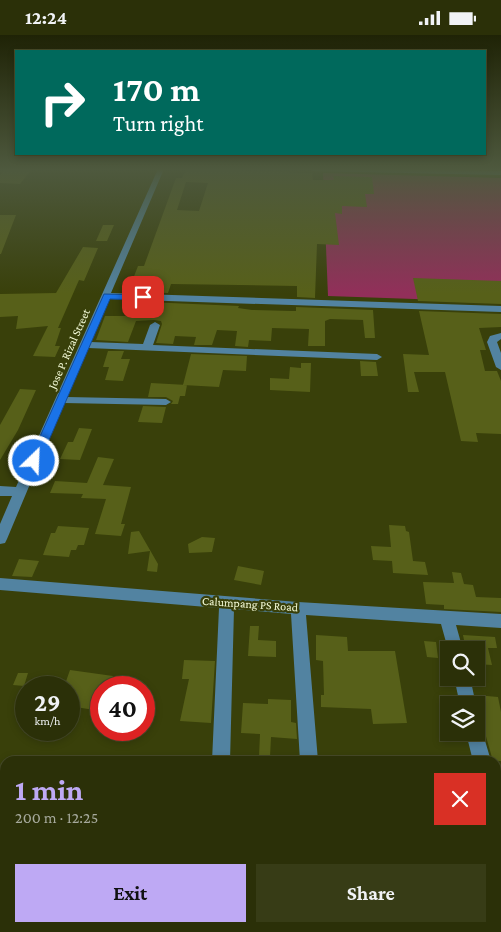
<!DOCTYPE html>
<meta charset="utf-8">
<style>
:root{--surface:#2b3008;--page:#373c16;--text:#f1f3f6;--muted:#a6a99c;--line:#474b29;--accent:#bea9f4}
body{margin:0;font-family:"Crimson Pro",serif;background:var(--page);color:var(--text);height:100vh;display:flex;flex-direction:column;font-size:19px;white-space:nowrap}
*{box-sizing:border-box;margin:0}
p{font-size:16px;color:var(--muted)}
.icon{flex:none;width:28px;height:28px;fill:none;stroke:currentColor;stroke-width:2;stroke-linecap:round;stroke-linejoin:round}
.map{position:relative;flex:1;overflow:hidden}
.sheet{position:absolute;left:0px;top:721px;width:501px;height:176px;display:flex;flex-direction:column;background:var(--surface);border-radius:15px 15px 0 0;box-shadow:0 2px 8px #0003,0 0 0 1px var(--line)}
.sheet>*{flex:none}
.top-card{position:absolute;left:15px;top:15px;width:471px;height:105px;border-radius:0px;box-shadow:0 2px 8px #0003,0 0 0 1px var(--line);background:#00695c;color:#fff;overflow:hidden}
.controls{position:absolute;left:440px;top:606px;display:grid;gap:10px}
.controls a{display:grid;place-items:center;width:45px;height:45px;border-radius:0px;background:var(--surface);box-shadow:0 2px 8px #0003,0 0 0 1px var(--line);font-size:25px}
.speed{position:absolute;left:15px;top:641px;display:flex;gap:10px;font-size:25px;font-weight:700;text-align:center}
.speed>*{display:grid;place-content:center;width:65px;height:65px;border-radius:50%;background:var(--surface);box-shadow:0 2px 8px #0003,0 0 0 1px var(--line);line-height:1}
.speed small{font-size:12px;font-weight:400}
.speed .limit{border:8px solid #d22;background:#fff;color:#111}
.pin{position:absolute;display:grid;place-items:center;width:42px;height:42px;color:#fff;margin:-21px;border-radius:10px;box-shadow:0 2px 8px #0006}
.me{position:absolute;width:55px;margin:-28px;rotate:24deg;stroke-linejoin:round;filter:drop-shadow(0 0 4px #0008)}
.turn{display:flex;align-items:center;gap:18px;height:105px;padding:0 15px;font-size:22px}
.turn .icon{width:65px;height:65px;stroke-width:2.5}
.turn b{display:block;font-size:35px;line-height:42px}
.round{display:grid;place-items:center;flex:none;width:52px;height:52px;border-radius:0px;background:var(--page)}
.headline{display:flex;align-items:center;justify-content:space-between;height:85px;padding:0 15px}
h1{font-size:30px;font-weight:700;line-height:38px;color:var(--accent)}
.action{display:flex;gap:10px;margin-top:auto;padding:10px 15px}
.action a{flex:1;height:58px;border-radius:0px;background:var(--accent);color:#111;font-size:20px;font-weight:700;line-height:58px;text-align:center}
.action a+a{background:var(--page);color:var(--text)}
.status{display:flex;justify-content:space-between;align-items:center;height:35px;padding:0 25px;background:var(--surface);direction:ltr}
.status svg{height:14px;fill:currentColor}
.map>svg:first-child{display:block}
.green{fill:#922f5a}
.building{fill:#576019;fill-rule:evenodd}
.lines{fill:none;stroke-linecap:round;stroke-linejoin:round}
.minor{fill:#5283a1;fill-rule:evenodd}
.route{fill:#1a73e8;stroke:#114b97}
.labels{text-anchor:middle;stroke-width:4.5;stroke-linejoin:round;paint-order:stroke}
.street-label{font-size:12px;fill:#f2f9d6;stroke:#39400a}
</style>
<div class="status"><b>12:24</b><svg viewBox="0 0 49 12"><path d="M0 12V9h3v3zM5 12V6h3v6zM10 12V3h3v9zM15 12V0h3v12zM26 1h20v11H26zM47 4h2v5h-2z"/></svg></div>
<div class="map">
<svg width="501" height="897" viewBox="0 0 501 897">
<rect width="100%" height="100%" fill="#39400a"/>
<path class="green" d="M 323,138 L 501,143 L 501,267 L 328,261 Z"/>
<path class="building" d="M 6,134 L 32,134 L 20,149 L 0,148 L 0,140 Z
M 186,134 L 312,138 L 313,145 L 334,145 L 333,141 L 372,142 L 374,159 L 365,159 L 367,172 L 342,171 L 342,179 L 335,178 L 339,210 L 317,209 L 315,263 L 297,262 L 297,251 L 171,249 L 168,258 L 125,257 L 128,248 L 131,249 L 138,231 L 144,231 L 176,143 L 182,143 ZM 186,147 L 208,148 L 199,176 L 177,175 Z
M 0,180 L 16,180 L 1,219 L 0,219 Z
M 103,190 L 114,190 L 107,206 L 96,206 Z
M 83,212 L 98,213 L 84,246 L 79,245 L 58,293 L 61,293 L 55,311 L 60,311 L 55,322 L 33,321 L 48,291 L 16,294 L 18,281 L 0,282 L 0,259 L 56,258 Z
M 413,243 L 501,246 L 501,269 L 418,266 Z
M 124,266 L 239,271 L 238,273 L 252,275 L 292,276 L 296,276 L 296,272 L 373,275 L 375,303 L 365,303 L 363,285 L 330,284 L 325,286 L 325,311 L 308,311 L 309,294 L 272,293 L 271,306 L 249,305 L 248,312 L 235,311 L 237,296 L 217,295 L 212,310 L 194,310 L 196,302 L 175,301 L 173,309 L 156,308 L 162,289 L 161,286 L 154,285 L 136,286 L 128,307 L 96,305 L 105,281 L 126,281 Z
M 419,276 L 501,279 L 501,292 L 479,293 L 486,315 L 480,315 L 485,336 L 497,336 L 501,346 L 501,399 L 476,398 L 478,407 L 461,406 L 445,337 L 414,337 L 419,357 L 408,357 L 403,319 L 429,320 Z
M 108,316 L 124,316 L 121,324 L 130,324 L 123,346 L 105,345 L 109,332 L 103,332 Z
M 191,319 L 247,321 L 246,336 L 223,335 L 219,352 L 183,350 Z
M 360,326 L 376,327 L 378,341 L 361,341 Z
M 301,328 L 311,328 L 310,357 L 270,355 L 270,343 L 289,344 L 290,332 L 301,333 Z
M 151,348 L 187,350 L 185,361 L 180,361 L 178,369 L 171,369 L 173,366 L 166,362 L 148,362 Z
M 20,354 L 36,355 L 18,395 L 0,425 L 0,390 Z
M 143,371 L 166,372 L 162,388 L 138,387 Z
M 79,393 L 92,394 L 80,425 L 60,424 L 68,407 L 73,407 Z
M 98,422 L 114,424 L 103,450 L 131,452 L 121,489 L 125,489 L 121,501 L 95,499 L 106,464 L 81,463 L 83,459 L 50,458 L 55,446 L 87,448 Z
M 389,490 L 405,491 L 406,496 L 409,497 L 413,526 L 425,527 L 428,540 L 393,538 L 392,526 L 373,525 L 371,511 L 391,512 Z
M 58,491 L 89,493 L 84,510 L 78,510 L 76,515 L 71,515 L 69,522 L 43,520 L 51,498 L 55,498 Z
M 139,496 L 158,529 L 157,537 L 147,536 L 150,516 L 128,519 L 131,497 Z
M 202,502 L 215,503 L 212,517 L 189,518 L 188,509 Z
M 19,524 L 39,526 L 32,542 L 12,541 Z
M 238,531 L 264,536 L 261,550 L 234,545 Z
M 452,537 L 461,538 L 464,549 L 473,550 L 476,562 L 501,563 L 501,577 L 444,574 L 444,570 L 426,569 L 423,547 L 454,548 Z
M 250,591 L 259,591 L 258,605 L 276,606 L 276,622 L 248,621 Z
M 316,600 L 347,602 L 348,616 L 395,616 L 407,688 L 373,689 L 371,674 L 321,672 L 321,660 L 324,660 L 323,626 L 316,625 Z
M 463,600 L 495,602 L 497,613 L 488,613 L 492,630 L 476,629 L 476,610 L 465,610 Z
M 424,606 L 436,607 L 438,623 L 427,622 Z
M 184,625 L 215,626 L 211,688 L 180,686 L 189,644 L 182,644 Z
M 70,635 L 113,641 L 109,652 L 101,652 L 101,676 L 69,671 L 69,652 L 64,652 Z
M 18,638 L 28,638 L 24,651 L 13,650 Z
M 476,660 L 498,662 L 501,677 L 501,726 L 493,726 L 483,691 L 479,689 Z
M 268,664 L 291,665 L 291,687 L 296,688 L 297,704 L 271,702 L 270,722 L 259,722 L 260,699 L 241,698 L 243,668 L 268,669 Z"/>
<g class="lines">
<path class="minor" d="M 158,134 L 164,134 L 111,258 L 501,271 L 501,277 L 109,264 L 91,307 L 143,309 L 150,290 L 155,287 L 160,290 L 153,310 L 377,319 L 382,322 L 377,325 L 88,313 L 67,362 L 166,364 L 171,367 L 166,370 L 64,368 L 7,504 L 5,508 L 0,509 L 0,489 L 12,461 L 0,461 L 0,451 L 16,452 Z
M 310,134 L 501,136 L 501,140 L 313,136 Z
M 501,298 L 501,304 L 497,307 L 501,318 L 501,335 L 496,332 L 487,307 L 490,301 Z
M 0,543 L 298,567 L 501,579 L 501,593 L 456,590 L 463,615 L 449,615 L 449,618 L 441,589 L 306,580 L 318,726 L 300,726 L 291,579 L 234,574 L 230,726 L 212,726 L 219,573 L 0,555 Z
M 454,642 L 470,642 L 476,670 L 460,670 Z
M 476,690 L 481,692 L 491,726 L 473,726 L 466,698 L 476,698 Z
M 496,773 L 501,775 L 501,811 L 496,809 Z
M 204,892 L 224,892 L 224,897 L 204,897 Z
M 311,892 L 331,892 L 331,897 L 311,897 Z"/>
</g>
<linearGradient id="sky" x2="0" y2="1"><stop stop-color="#1f2306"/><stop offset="0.52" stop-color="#4e593e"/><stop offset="1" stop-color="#4e593e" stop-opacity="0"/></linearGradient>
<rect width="501" height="259" fill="url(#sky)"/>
<path class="route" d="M 104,259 L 143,260 L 147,262 L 143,265 L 110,264 L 40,426 L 34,430 L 30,429 L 29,426 Z"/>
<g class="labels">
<g class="street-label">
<text transform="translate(69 314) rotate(-66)" y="4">Jose P. Rizal Street</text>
<text transform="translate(250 569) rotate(4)" y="4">Calumpang PS Road</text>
</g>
</g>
</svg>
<div class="controls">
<a><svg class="icon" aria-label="search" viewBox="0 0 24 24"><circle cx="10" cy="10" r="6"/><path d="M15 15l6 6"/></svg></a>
<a><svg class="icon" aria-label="layers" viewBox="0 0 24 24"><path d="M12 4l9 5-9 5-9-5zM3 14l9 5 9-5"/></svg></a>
</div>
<div class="speed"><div>29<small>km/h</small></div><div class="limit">40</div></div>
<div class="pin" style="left:143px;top:262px;background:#d93025"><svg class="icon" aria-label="arrive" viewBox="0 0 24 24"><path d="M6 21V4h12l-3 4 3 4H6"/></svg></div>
<svg class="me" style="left:34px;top:426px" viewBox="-20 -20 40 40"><circle r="17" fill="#1a73e8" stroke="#fff" stroke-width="3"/><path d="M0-11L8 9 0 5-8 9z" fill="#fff"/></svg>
<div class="top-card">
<div class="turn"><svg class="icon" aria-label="right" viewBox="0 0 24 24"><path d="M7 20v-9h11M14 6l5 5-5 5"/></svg><div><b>170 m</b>Turn right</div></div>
</div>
<section class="sheet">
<div class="headline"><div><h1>1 min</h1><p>200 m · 12:25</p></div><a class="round" style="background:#d93025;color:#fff"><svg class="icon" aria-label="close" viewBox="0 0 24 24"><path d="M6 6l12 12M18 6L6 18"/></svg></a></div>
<div class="action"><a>Exit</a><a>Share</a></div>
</section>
</div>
